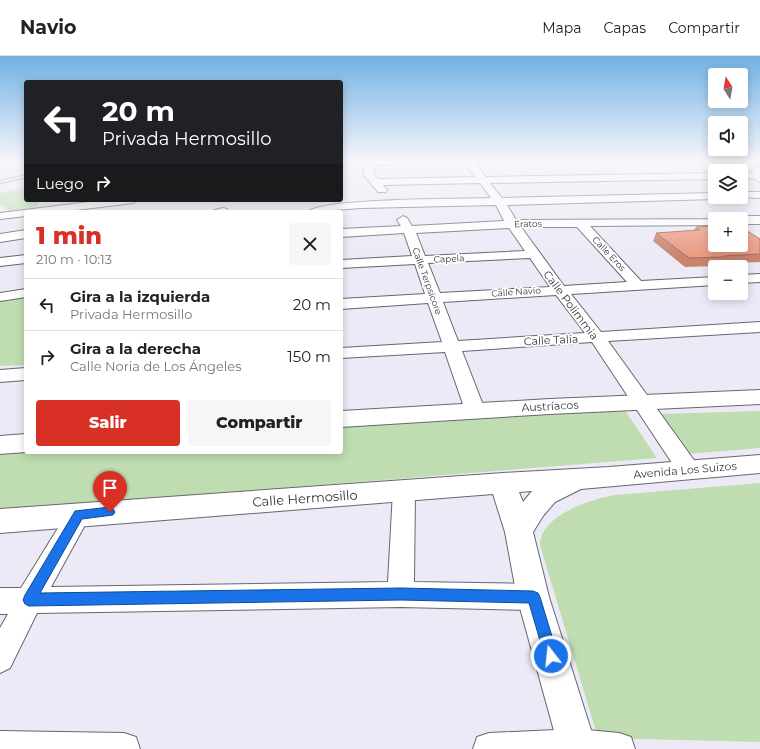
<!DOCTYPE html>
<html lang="es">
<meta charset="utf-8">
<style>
:root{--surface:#fff;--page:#f6f6f6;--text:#222;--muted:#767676;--line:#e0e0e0;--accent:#d93025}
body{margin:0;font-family:Montserrat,sans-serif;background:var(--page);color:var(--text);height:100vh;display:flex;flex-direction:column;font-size:15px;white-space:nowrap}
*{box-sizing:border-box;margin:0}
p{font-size:13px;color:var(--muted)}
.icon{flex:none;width:22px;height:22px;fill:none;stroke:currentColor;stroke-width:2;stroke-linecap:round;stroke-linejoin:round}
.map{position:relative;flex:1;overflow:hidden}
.side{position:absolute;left:24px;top:154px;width:319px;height:244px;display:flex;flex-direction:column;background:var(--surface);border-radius:4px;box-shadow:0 2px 10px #0003}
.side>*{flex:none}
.guide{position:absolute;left:24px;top:24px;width:319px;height:122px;border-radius:4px;box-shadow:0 2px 10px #0003;background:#202124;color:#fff;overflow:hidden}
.needle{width:26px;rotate:349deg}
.controls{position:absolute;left:708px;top:12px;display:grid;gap:8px}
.controls a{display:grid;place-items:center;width:40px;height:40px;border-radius:4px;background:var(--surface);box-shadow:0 2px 10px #0003;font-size:20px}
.pin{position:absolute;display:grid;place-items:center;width:34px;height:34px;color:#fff;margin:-41px -17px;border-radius:50% 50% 50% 0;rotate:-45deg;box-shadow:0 0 4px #0007}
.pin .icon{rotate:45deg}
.me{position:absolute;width:44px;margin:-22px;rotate:344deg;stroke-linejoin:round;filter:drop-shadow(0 0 3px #0008)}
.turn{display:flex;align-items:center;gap:14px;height:84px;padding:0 12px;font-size:18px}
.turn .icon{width:52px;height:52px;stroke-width:2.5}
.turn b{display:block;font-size:28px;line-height:34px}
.then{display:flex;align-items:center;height:38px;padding:0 12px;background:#0003;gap:8px;font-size:15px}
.round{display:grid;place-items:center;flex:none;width:42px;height:42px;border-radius:4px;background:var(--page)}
.summary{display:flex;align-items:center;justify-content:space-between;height:68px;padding:0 12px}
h1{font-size:24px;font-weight:800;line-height:30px;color:var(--accent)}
.button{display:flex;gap:8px;margin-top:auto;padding:8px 12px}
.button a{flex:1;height:46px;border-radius:4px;background:var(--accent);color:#fff;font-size:16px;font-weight:800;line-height:46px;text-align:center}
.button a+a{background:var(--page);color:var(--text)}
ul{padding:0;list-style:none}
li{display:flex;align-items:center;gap:12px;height:52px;padding:0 12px;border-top:1px solid var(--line)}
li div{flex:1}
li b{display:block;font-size:15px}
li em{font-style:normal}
header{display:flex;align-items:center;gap:24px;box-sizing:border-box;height:56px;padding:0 20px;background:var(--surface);border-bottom:1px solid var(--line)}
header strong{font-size:19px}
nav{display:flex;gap:22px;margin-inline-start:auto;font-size:14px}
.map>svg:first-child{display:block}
.green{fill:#bfddb0}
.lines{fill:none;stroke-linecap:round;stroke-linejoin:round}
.lane-casing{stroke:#676670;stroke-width:2}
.street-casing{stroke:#676670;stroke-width:2}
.secondary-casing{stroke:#676670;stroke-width:2}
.lane{fill:#fff;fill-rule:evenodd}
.street{fill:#fff;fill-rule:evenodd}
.secondary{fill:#fff;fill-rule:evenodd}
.wall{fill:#ca846e}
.building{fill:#eb9a80;stroke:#a46c5a}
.route{fill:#1a73e8;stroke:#114b97}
.labels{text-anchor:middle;stroke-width:3.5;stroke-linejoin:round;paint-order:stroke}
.far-street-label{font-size:9px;fill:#37373c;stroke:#fff}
.street-label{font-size:11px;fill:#37373c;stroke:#fff}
.near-street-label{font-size:13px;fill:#37373c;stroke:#fff}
</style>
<header>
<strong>Navio</strong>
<nav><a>Mapa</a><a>Capas</a><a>Compartir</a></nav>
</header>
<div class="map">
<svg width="760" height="693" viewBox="0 0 760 693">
<rect width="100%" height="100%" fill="#ebeaf6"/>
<path class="green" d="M 26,131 L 26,144 L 39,144 L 37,151 L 9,155 L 0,148 L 0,137 Z
M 26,240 L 26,309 L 0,310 L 0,245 Z
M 624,353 L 657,402 L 0,455 L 0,396 L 341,396 L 341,371 Z
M 760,355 L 760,392 L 687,398 L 659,358 Z
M 760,427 L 760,686 L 598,682 L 543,499 C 542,495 540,490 540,487 C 543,458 592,443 615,439 Z"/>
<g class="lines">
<defs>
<path id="lane" d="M 26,119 L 26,121 L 0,127 L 0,125 Z"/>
<path id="street" d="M 363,104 L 518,104 L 513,107 L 475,107 L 486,121 L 715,117 L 715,123 L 490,127 L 502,142 L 715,137 L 715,141 L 720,141 L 715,143 L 507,149 L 516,164 L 719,163 L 715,163 L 715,169 L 590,170 L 641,225 L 715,221 L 715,229 L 571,238 L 601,276 L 760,266 L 760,276 L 608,285 L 696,407 L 699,413 L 696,419 L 688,421 L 680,419 L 592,286 L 462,295 L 485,354 L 482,359 L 475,361 L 468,359 L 465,354 L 445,296 L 341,302 L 341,292 L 442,286 L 428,247 L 341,253 L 341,243 L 425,238 L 415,208 L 341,212 L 341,204 L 412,200 L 404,177 L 341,181 L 341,173 L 401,170 L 397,164 L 403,160 L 407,162 L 412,170 L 504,165 L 496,149 L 361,152 L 308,156 C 319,142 466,143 491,142 L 480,127 L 383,129 L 387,134 L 386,136 L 378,136 L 364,119 ZM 465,107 L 475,121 L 378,123 L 374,118 L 373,109 ZM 521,171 L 577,171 L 627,226 L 564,230 ZM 509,172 L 525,195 L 425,200 L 416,177 ZM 530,202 L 550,231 L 440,237 L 428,207 ZM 556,239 L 585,277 L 458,285 L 443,246 Z
M 760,116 L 760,122 L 741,123 L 741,117 Z
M 741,136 L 760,136 L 760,142 L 737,141 L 741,141 Z
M 105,144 L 138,144 L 133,147 L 60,156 L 26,156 L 26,160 L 0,163 L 0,157 Z
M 223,152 L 227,153 L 228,156 L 213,156 L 215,154 Z
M 741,160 L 760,160 L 760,168 L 741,168 L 741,163 L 736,163 Z
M 26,174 L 26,182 L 0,186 L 0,178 Z
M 26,199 L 26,207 L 0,210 L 0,202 Z
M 760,218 L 760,226 L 741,227 L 741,219 Z
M 26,233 L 26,241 L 0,245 L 0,237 Z
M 26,312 L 26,324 L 0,326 L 0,314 Z
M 404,426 L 412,429 L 415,435 L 414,526 L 533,528 L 542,532 L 546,541 L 542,550 L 533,554 L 401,551 L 37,557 L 10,612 L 0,617 L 0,572 L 8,558 L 0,558 L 0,532 L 21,532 L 71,451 L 79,448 L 87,451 L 91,458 L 51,531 L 388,526 L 393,435 L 396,429 Z
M 577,673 L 619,677 L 631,681 L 635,693 L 473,693 L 477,681 L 489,677 Z
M 0,675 L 124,677 L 136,681 L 140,693 L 0,693 Z"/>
<path id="secondary" d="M 760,110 L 760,126 L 748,119 L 756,111 Z
M 760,334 L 760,348 L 550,358 L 341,371 L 341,355 L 550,343 Z
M 26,378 L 26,396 L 0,398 L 0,380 Z
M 760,399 L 760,417 L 581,433 L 555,446 L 543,460 L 533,476 L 549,541 L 597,693 L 559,693 L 517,541 L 505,476 L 493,438 L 0,477 L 0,453 L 503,417 L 609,411 ZM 532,435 L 523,446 L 519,436 Z"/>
</defs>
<use href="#lane" class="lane-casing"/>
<use href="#street" class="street-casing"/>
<use href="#secondary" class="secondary-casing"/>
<use href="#lane" class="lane"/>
<use href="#street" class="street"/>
<use href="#secondary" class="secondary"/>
</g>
<path class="wall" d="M 696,171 L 760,183 L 760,206 L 720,208 L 720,210 L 685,211 L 653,185 L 656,177 L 694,174 Z"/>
<path class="building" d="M 715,170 L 715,189 L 741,189 L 741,171 L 760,183 L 760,198 L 723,200 L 724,201 L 689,202 L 656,177 L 700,174 L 696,171 Z"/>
<linearGradient id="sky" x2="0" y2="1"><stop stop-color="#70b1e3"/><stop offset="0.52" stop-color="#f6f6fb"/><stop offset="1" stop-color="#f6f6fb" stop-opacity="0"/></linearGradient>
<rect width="760" height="201" fill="url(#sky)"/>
<path class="route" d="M 110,451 L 113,453 L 115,456 L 113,459 L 82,463 L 40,537 L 401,532 L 533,535 L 538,537 L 540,541 L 558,600 L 556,605 L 551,607 L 546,605 L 529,547 L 401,544 L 29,550 L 25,548 L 23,544 L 25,539 L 75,455 Z"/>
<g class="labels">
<g class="far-street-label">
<text transform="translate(528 168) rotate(-1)" y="3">Eratos</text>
<text transform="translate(609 198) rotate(47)" y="3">Calle Eros</text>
<text transform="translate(449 203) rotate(-3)" y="3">Capela</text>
<text transform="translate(427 225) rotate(70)" y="3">Calle Terpsícore</text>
<text transform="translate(516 236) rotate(-4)" y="3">Calle Navío</text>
</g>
<g class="street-label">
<text transform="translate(571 249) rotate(53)" y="4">Calle Polimmia</text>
<text transform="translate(551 284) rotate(-3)" y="4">Calle Talía</text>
<text transform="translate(550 350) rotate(-3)" y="4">Austríacos</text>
<text transform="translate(685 414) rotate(-5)" y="4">Avenida Los Suizos</text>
</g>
<g class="near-street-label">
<text transform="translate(305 442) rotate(-4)" y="5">Calle Hermosillo</text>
</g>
</g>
</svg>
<div class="controls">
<a><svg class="needle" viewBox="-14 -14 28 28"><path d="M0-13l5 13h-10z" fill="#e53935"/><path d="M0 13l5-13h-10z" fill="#767676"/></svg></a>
<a><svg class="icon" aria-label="sound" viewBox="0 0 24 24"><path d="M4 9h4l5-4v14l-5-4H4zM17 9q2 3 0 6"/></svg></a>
<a><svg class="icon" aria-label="layers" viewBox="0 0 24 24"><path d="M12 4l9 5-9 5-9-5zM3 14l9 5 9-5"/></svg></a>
<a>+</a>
<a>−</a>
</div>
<div class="pin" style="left:110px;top:456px;background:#d93025"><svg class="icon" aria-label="arrive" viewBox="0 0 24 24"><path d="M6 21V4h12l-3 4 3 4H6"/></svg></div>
<svg class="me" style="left:551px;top:600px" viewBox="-20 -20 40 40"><circle r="17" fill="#1a73e8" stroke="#fff" stroke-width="3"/><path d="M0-11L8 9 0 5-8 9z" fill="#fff"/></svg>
<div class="guide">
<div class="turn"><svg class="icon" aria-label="left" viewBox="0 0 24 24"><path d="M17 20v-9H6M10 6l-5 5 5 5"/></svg><div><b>20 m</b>Privada Hermosillo</div></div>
<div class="then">Luego<svg class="icon" aria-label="right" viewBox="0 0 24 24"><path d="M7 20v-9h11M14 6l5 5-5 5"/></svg></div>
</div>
<section class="side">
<div class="summary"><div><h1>1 min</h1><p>210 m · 10:13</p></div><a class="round"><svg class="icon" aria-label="close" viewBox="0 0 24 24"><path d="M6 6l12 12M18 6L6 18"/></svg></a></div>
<ul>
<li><svg class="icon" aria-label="left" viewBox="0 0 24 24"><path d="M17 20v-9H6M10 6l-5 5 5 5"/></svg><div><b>Gira a la izquierda</b><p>Privada Hermosillo</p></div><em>20 m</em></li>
<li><svg class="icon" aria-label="right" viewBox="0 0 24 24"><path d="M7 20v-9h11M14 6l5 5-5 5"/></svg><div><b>Gira a la derecha</b><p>Calle Noria de Los Ángeles</p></div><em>150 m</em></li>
</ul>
<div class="button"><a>Salir</a><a>Compartir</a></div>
</section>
</div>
